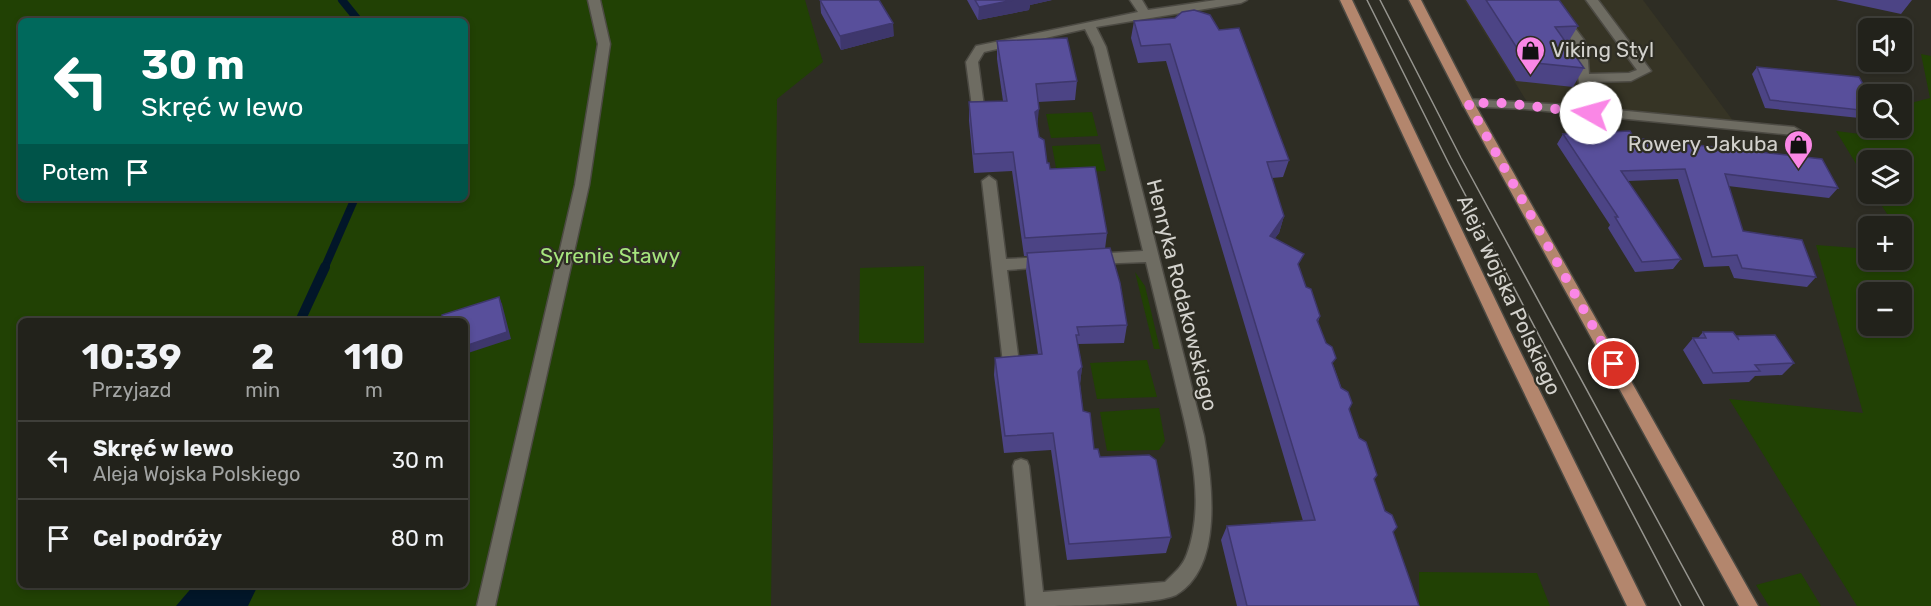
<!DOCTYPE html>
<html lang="pl">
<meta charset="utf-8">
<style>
:root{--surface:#22221b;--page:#2a2a24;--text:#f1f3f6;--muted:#a2a4a3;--line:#3f3f3a}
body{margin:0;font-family:Rubik,sans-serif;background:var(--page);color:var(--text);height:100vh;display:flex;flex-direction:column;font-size:22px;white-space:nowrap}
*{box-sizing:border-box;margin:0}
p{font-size:20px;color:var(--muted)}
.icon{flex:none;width:33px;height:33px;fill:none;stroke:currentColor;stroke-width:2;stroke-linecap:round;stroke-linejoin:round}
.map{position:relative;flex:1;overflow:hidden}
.drawer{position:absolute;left:18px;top:318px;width:450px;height:270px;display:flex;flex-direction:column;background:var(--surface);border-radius:9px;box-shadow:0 3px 9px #0003,0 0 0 2px var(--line)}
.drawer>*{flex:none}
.guide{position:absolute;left:18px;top:18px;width:450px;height:183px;border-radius:9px;box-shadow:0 3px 9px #0003,0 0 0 2px var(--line);background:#00695c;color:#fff;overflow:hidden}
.tools{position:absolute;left:1858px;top:18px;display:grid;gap:12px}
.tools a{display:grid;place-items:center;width:54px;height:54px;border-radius:9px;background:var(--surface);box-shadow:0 3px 9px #0003,0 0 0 2px var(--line);font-size:30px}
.pin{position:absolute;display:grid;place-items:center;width:51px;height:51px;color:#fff;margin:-26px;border:3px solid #fff;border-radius:50%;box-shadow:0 2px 6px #0007}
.me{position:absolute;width:66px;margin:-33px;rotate:277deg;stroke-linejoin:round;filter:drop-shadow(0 0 4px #0008)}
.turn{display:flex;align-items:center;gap:21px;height:126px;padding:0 24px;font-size:27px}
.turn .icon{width:78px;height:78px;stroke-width:2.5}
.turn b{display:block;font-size:42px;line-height:51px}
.then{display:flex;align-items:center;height:57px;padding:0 24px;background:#0003;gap:12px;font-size:22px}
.eta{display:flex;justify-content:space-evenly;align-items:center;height:102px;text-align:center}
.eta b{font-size:36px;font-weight:700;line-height:42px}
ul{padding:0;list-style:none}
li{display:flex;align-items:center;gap:18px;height:78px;padding:0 24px;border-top:2px solid var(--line)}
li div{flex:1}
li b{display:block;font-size:22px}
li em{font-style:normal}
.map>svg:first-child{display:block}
.built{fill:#363425}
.green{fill:#214104;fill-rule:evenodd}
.water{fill:#021629}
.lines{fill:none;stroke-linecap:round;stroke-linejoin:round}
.stream-far1{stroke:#021629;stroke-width:8}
.stream{stroke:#021629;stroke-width:10}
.minor-casing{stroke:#4c4a43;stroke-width:3}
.major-casing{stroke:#4c4a43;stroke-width:3}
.minor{fill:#6e6c62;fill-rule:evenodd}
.major{fill:#b3866d;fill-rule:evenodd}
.tram{stroke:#96958f;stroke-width:1.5}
.wall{fill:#4c4485}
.shaded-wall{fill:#3e376c}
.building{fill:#584f9b;stroke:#3e376c;stroke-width:1.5}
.route{stroke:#fa87e6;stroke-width:10;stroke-dasharray:0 18}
.labels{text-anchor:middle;stroke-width:4.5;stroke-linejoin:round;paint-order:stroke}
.poi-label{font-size:21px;fill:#d3d2cd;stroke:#2e2d24;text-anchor:start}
.park-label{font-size:21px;fill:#a6e57d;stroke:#2e2d24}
.street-label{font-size:21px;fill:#d3d2cd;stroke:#2e2d24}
</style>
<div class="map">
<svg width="1931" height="606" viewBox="0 0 1931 606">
<rect width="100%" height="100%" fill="#2e2d24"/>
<path class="built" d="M 1464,0 L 1643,0 L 1737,126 L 1529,105 Z"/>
<path class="green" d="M 0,0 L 805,0 L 823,62 L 777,99 L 771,606 L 0,606 ZM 21,21 L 465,21 L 465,198 L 21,198 ZM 21,321 L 465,321 L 465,585 L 21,585 Z
M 1921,54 L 1931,56 L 1931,606 L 1857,606 L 1729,399 L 1863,413 L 1816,245 L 1869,249 L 1869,260 L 1902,260 L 1902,251 L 1910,251 L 1902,239 L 1902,226 L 1895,226 L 1874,194 L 1902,194 L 1902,160 L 1869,160 L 1869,185 L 1836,131 L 1876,136 L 1884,128 L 1902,128 L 1902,109 L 1907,104 L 1930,98 ZM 1869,292 L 1902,292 L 1902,326 L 1869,326 Z
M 1092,112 L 1098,136 L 1051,138 L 1046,114 Z
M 1100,144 L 1106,171 L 1057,173 L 1052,146 Z
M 924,266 L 924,343 L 859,343 L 860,268 Z
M 1135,272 L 1145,286 L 1160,349 L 1154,349 Z
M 1147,360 L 1157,397 L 1097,399 L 1090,363 Z
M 1159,408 L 1165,441 L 1159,450 L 1107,451 L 1100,412 Z
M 1419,572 L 1537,573 L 1550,606 L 1419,606 Z
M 1801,573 L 1821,606 L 1769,606 L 1756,585 Z"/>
<path class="water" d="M 194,585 L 258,585 L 248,606 L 176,606 Z"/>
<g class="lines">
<path class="stream-far1" d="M 342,0 L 359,21
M 324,269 L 355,198"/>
<path class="stream" d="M 300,321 L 325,267"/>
<defs>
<path id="minor" d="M 588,0 L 600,0 L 610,44 L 589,185 L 495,606 L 477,606 L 575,185 L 598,44 Z
M 1130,0 L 1142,0 L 1148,10 L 1216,0 L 1247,0 L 1241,3 L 1096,27 L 1106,47 L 1204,436 C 1212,481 1224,567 1176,595 C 1150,606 1059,606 1026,606 L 1013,466 L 1015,461 L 1021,459 L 1027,461 L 1029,466 L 1043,592 L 1165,582 C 1174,573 1183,566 1187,554 C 1208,496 1186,430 1173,373 C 1164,336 1155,299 1146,262 L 1094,264 L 1089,263 L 1087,259 L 1089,255 L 1094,254 L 1143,251 L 1094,47 L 1085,29 L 984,52 L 978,62 L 985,114 L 979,118 L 973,114 L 966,62 L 976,46 L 1138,12 Z
M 1542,0 L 1554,0 L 1584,40 L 1587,48 L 1589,74 L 1629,73 L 1637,70 L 1586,0 L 1598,0 L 1651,71 L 1631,81 L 1590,82 L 1596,108 L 1794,127 L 1801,131 L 1794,135 L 1525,109 L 1463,106 L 1462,103 L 1468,99 L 1583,106 L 1572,41 Z
M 989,176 L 996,181 L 1006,259 L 1046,257 L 1051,258 L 1053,262 L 1051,266 L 1046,267 L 1007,270 L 1019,363 L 1017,368 L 1011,369 L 1005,368 L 1003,363 L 982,181 Z"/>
<path id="major" d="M 1340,0 L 1352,0 L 1516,343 L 1646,606 L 1627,606 L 1500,343 Z
M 1409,0 L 1421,0 L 1474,103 L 1758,606 L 1739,606 L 1462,103 Z"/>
</defs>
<use href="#minor" class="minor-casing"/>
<use href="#major" class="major-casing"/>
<use href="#minor" class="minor"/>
<use href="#major" class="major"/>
<path class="tram" d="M 1367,0 L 1448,162 L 1681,606
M 1380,0 L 1461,158 L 1704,606"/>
</g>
<path class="wall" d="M 820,0 L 894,36 L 841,50 L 821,13 Z
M 967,0 L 1052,0 L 1030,5 L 1029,10 L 978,20 Z
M 1466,0 L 1559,0 L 1578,26 L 1567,44 L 1584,68 L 1573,87 L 1516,81 Z
M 1836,0 L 1912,0 L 1901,14 Z
M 1175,18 L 1289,160 L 1283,177 L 1272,178 L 1284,216 L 1279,233 L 1275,238 L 1299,267 L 1306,287 L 1320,316 L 1318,322 L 1419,606 L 1237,606 L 1221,540 L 1227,526 L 1303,521 L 1166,61 L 1138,63 L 1131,38 L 1134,21 Z
M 997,41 L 1077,81 L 1075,100 L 1038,102 L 1037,127 L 1039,137 L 1047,163 L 1050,169 L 1107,233 L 1105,249 L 1127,325 L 1124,343 L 1078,344 L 1082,367 L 1080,384 L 1083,411 L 1094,449 L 1171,537 L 1166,553 L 1067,560 L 1051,450 L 1004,453 L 994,375 L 995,358 L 1038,354 L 1026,271 L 1027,256 L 1024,256 L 1012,171 L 974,173 L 969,121 L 969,102 L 1003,101 L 997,59 Z
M 1757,67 L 1869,95 L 1869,119 L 1765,108 L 1752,74 Z
M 1563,134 L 1634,138 L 1838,188 L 1829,198 L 1728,186 L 1743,231 L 1816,277 L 1807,287 L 1734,278 L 1729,266 L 1704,267 L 1678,179 L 1628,181 L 1681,259 L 1673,269 L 1635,272 L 1608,228 L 1610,225 L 1557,144 Z
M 1703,332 L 1737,337 L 1737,336 L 1794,363 L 1782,375 L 1755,376 L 1749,382 L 1703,384 L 1683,350 L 1693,338 L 1698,338 Z"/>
<path class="shaded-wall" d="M 1013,0 L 1052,0 L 1030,5 L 1029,10 L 978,20 L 979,7 Z
M 893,23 L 894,36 L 841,50 L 840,36 Z
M 1039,109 L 1037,128 L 1035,112 Z
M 1284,216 L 1279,233 L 1264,252 L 1270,236 Z
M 499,297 L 502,304 L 511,339 L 465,354 L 465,346 Z
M 1082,367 L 1080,384 L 1078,372 Z"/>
<path class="building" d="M 820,0 L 879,0 L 893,23 L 840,36 Z
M 975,0 L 1013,0 L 979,7 Z
M 1486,0 L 1559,0 L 1578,26 L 1555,27 L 1584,68 L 1526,62 Z
M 1194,10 L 1210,15 L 1219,30 L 1239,28 L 1289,160 L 1267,162 L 1284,216 L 1270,236 L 1304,254 L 1298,264 L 1306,287 L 1311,289 L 1320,316 L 1317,320 L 1326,343 L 1332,347 L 1336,358 L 1332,363 L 1341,388 L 1348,392 L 1352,403 L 1349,409 L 1359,438 L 1366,442 L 1377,475 L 1374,479 L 1385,511 L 1392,515 L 1397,527 L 1393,532 L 1419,606 L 1247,606 L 1227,526 L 1315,520 L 1170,44 L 1141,46 L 1134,21 L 1175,18 L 1182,12 Z
M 1067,38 L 1077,81 L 1036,84 L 1039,109 L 1035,112 L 1039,137 L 1044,140 L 1047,163 L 1049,163 L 1050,169 L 1095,167 L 1107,233 L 1025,238 L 1013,152 L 974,154 L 969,102 L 1007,101 L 997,41 Z
M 1757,67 L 1859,77 L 1869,95 L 1869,111 L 1770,100 Z
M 1630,131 L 1634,138 L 1822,159 L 1838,188 L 1725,174 L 1743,231 L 1802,240 L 1816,277 L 1742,268 L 1737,255 L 1712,257 L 1685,169 L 1621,171 L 1681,259 L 1642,262 L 1615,217 L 1618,217 L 1563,134 Z
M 1110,248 L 1120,283 L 1127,325 L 1077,327 L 1079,335 L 1076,335 L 1082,367 L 1078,372 L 1083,411 L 1090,413 L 1094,449 L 1098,449 L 1100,457 L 1149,455 L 1156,460 L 1171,537 L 1069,544 L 1053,433 L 1005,436 L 995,358 L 1042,354 L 1027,253 Z
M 499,297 L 507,332 L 465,346 L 465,321 L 443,321 L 442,315 Z
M 1703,332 L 1733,332 L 1739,340 L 1737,336 L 1775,335 L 1794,363 L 1755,365 L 1760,371 L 1713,373 L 1693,338 L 1706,338 Z"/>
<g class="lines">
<path class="route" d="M 1591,113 L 1504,103 L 1468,103 L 1614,364"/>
</g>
<defs>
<symbol id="shop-pin" viewBox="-11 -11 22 30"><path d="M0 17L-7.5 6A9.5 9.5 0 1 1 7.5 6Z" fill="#fa87e6" stroke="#2e2d24"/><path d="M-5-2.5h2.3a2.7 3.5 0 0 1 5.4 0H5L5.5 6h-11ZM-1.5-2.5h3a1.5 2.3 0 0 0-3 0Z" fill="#111"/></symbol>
</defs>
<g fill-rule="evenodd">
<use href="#shop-pin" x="1514" y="34" width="33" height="45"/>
<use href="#shop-pin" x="1782" y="128" width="33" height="45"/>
</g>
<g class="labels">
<g class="poi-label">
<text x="1551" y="57">Viking Styl</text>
<text x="1778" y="151" text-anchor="end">Rowery Jakuba</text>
</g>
<g class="park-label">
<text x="610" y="263">Syrenie Stawy</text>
</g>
<g class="street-label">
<text transform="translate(1182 295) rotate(76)" y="7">Henryka Rodakowskiego</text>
<text transform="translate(1509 295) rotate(65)" y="7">Aleja Wojska Polskiego</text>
</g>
</g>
</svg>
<div class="tools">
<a><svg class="icon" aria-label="sound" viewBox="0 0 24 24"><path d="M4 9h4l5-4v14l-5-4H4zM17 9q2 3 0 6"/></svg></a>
<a><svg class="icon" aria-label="search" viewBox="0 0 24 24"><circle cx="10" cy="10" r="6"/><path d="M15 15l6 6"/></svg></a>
<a><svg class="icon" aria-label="layers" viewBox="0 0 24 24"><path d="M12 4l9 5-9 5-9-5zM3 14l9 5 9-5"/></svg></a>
<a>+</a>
<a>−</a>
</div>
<div class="pin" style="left:1614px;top:364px;background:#d93025"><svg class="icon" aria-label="arrive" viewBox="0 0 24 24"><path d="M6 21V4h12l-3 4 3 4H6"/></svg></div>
<svg class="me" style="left:1591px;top:113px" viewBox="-20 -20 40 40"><circle r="19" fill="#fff"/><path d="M0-13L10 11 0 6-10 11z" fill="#fa87e6"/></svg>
<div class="guide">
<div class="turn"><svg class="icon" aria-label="left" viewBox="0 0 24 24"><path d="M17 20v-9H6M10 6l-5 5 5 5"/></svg><div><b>30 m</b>Skręć w lewo</div></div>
<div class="then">Potem<svg class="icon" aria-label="arrive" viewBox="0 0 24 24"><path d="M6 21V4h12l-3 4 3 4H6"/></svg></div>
</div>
<section class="drawer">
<div class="eta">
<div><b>10:39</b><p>Przyjazd</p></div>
<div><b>2</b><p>min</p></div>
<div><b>110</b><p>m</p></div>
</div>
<ul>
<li><svg class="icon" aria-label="left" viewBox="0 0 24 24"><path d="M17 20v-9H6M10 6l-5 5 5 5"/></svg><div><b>Skręć w lewo</b><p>Aleja Wojska Polskiego</p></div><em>30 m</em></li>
<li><svg class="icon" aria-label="arrive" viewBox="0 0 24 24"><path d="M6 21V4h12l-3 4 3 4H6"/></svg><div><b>Cel podróży</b></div><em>80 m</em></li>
</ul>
</section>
</div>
